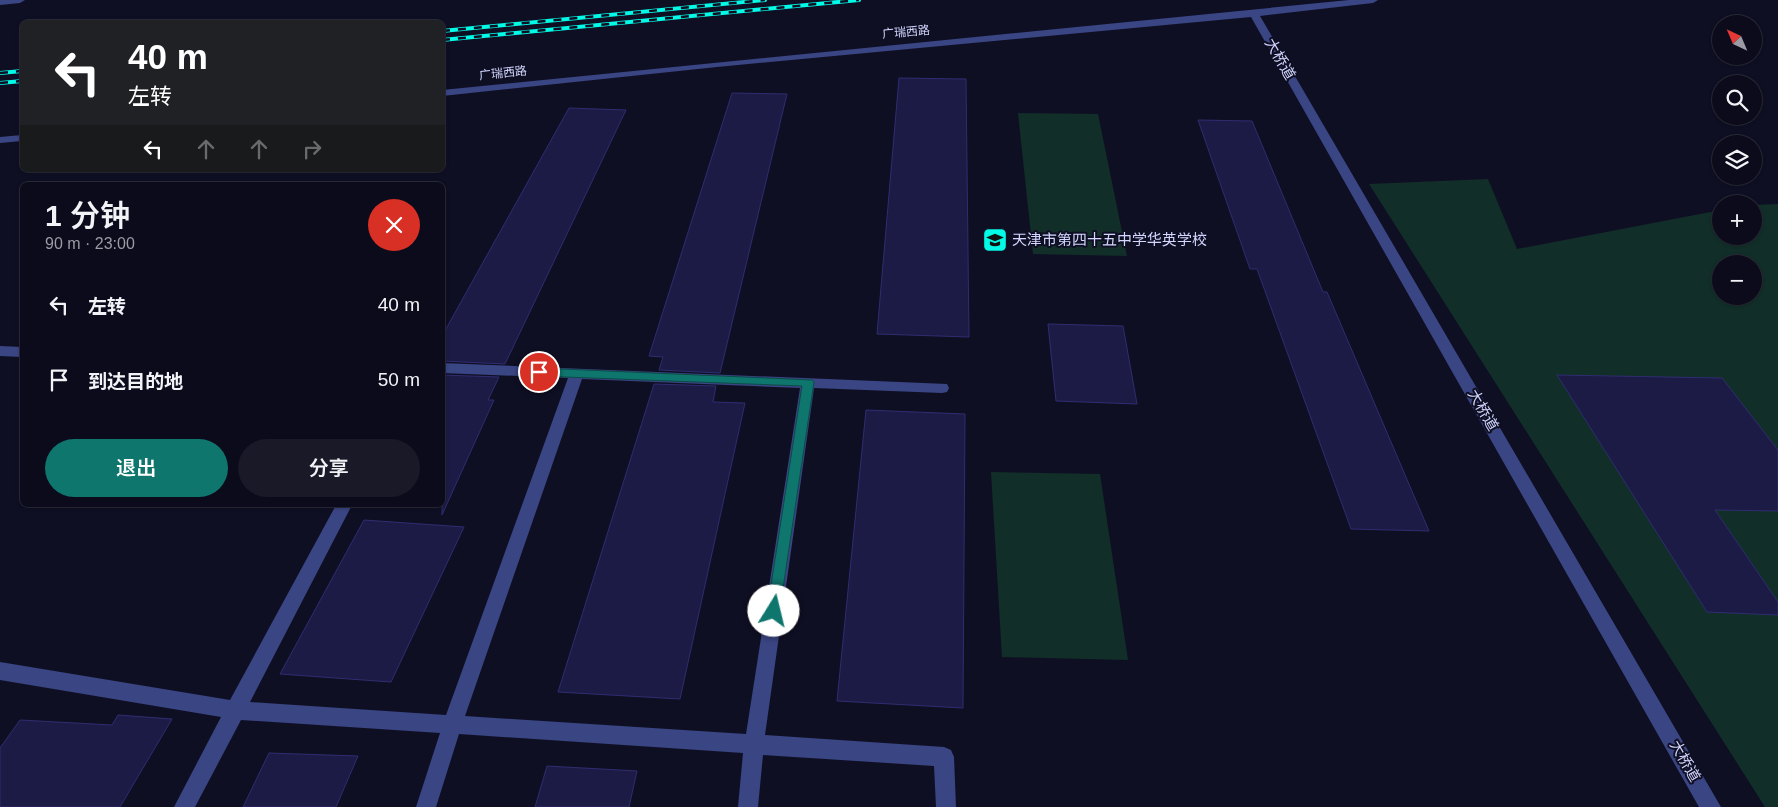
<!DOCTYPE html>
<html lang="zh">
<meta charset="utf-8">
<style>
:root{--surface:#0b0b1b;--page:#191928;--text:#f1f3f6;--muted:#9a9ba3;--line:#2b2b3a;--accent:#0f766e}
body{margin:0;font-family:Helvetica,"Noto Sans SC",sans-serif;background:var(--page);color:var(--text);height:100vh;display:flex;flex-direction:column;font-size:19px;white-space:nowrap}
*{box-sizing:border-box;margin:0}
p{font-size:16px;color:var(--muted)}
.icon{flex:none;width:28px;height:28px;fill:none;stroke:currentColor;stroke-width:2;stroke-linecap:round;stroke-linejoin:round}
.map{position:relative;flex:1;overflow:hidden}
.details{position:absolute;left:20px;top:182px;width:425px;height:325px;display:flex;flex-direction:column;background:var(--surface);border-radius:8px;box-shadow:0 1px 4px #0004,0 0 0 1px var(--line)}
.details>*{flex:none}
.top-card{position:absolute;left:20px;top:20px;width:425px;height:152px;border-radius:8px;box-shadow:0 1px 4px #0004,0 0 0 1px var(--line);background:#202124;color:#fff;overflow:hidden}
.needle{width:32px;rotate:316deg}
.buttons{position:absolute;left:1712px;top:15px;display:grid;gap:10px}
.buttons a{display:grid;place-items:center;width:50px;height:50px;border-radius:50%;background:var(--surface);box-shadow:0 1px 4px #0004,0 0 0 1px var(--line);font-size:25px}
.pin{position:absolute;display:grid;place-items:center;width:42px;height:42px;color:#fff;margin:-21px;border:2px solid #fff;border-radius:50%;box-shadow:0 1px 5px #0007}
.me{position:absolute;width:55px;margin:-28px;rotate:9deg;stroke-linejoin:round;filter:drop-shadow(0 0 4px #0008)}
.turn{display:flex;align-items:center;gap:18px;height:105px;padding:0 25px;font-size:22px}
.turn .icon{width:65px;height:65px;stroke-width:2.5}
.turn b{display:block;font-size:35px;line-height:42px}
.lanes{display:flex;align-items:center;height:48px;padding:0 25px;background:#0003;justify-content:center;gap:25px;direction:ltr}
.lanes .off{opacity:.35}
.round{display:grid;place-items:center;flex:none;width:52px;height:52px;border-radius:26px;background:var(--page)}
.head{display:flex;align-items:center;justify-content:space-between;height:85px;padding:0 25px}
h1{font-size:30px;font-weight:600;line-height:38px}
.primary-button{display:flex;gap:10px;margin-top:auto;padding:10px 25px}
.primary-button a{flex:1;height:58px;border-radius:30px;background:var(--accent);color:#fff;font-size:20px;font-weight:600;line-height:58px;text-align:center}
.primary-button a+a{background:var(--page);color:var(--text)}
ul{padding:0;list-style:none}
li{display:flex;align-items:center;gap:15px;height:75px;padding:0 25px}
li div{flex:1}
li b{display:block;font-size:19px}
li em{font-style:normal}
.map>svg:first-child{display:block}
.green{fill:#122e28;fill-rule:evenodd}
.building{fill:#1c1b45;stroke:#2f2d71}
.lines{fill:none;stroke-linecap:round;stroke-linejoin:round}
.minor{fill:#3a4583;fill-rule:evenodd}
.rail-casing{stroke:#03fae6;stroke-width:4}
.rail{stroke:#0f0f24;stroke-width:2.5;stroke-dasharray:8;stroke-linecap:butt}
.route{fill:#0f766e;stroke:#0a4d48}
.labels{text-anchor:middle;stroke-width:4;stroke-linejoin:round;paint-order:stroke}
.far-street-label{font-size:12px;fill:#d3d6fe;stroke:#0f0f24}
.street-label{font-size:15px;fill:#d3d6fe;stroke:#0f0f24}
.poi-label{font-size:15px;fill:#d3d6fe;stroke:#0f0f24;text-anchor:start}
</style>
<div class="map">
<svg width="1778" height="807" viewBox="0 0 1778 807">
<rect width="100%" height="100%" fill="#0f0f24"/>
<path class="green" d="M 1018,113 L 1098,114 L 1127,256 L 1033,254 Z
M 1488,179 L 1517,249 L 1721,210 L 1721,236 L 1754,236 L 1754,205 L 1778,204 L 1778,807 L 1765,807 L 1369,184 ZM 1721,264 L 1754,264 L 1754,296 L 1721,296 Z
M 991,472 L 1100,474 L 1128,660 L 1002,657 Z"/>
<path class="building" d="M 899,78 L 966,79 L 969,337 L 877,334 Z
M 732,93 L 787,94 L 720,373 L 659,370 L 663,357 L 649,356 Z
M 569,108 L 626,110 L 505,364 L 442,361 L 442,336 Z
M 1198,120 L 1252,121 L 1323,292 L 1327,292 L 1429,531 L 1351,529 L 1257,269 L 1250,269 Z
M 1048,324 L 1123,326 L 1137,404 L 1056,401 Z
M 442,375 L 499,377 L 488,400 L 494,400 L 442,515 Z
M 1557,375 L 1722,378 L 1778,450 L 1778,511 L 1715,510 L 1778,602 L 1778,615 L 1707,612 Z
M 654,384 L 716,386 L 713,402 L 745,403 L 680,699 L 558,692 Z
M 866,410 L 965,414 L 963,708 L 837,701 Z
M 364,520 L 464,527 L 391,682 L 280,674 Z
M 118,715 L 172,719 L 120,807 L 0,807 L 0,748 L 20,720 L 112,725 Z
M 269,753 L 358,756 L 336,807 L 243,807 Z
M 547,766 L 637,771 L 629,807 L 535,807 Z"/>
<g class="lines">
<path class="minor" d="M 0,0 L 25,0 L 20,3 L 0,5 Z
M 1349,0 L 1378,0 L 1373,3 L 1260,16 L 1721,807 L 1699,807 L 1251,17 L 717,67 L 442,96 L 442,90 Z
M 22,135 L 22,141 L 0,143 L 0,137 Z
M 0,346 L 22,347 L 22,357 L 0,356 Z
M 442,363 L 947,384 L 949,388 L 947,392 L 942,393 L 814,388 L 765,735 L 944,747 L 951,750 L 954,757 L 956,807 L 936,807 L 934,766 L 763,755 L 758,807 L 738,807 L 743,753 L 459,734 L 436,807 L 416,807 L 440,733 L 241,720 L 195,807 L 174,807 L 221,717 L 0,680 L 0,662 L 230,700 L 336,505 L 352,505 L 250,702 L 446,715 L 568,378 L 442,373 ZM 582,379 L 800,388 L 746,734 L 465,716 Z"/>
<defs>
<path id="rail" d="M 442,31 L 765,0
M 442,40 L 859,0
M 0,73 L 22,71
M 0,83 L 22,81"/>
</defs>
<use href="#rail" class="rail-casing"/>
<use href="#rail" class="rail"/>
</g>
<path class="route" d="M 539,368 L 812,380 L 814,382 L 779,615 L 774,617 L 769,615 L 767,611 L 802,386 L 539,376 L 533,372 Z"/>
<defs>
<symbol id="school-square" viewBox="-11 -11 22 22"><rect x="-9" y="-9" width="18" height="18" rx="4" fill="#03fae6" stroke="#0f0f24"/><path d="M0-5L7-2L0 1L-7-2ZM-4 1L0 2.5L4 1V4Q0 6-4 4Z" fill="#111"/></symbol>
</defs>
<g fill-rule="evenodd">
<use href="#school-square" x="981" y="226" width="28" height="28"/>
</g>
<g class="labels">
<g class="far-street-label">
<text transform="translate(906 32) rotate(-5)" y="4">广瑞西路</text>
<text transform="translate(503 73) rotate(-6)" y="4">广瑞西路</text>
</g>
<g class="street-label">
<text transform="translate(1280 59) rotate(60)" y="5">大桥道</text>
<text transform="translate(1483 410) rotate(60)" y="5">大桥道</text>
<text transform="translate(1685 761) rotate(60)" y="5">大桥道</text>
</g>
<g class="poi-label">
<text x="1012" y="245">天津市第四十五中学华英学校</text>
</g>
</g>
</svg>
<div class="buttons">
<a><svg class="needle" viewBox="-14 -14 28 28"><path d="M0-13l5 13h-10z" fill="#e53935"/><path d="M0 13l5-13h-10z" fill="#9a9ba3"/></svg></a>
<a><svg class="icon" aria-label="search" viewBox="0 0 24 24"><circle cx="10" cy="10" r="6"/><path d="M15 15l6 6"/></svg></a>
<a><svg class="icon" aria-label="layers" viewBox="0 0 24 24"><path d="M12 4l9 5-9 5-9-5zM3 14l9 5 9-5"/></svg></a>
<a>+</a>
<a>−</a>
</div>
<div class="pin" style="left:539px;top:372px;background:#d93025"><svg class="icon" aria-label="arrive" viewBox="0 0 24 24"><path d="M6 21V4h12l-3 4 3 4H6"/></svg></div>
<svg class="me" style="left:774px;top:611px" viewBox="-20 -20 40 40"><circle r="19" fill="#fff"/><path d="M0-13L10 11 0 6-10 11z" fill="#0f766e"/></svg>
<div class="top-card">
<div class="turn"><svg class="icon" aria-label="left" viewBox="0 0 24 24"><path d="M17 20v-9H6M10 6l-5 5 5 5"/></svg><div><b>40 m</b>左转</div></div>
<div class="lanes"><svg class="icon" aria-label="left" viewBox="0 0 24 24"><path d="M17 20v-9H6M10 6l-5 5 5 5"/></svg><svg class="icon off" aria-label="ahead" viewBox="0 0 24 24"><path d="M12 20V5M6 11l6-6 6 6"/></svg><svg class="icon off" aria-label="ahead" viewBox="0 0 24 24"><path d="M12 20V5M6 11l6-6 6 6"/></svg><svg class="icon off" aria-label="right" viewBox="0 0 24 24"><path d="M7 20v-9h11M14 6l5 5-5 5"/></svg></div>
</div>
<section class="details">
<div class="head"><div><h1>1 分钟</h1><p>90 m · 23:00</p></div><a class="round" style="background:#d93025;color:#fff"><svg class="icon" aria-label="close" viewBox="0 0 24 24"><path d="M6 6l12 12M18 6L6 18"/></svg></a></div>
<ul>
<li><svg class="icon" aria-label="left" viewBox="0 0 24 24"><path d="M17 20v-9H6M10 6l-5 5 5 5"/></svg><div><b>左转</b></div><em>40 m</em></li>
<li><svg class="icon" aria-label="arrive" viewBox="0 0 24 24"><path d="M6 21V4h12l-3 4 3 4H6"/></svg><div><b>到达目的地</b></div><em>50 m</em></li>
</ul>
<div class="primary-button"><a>退出</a><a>分享</a></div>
</section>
</div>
